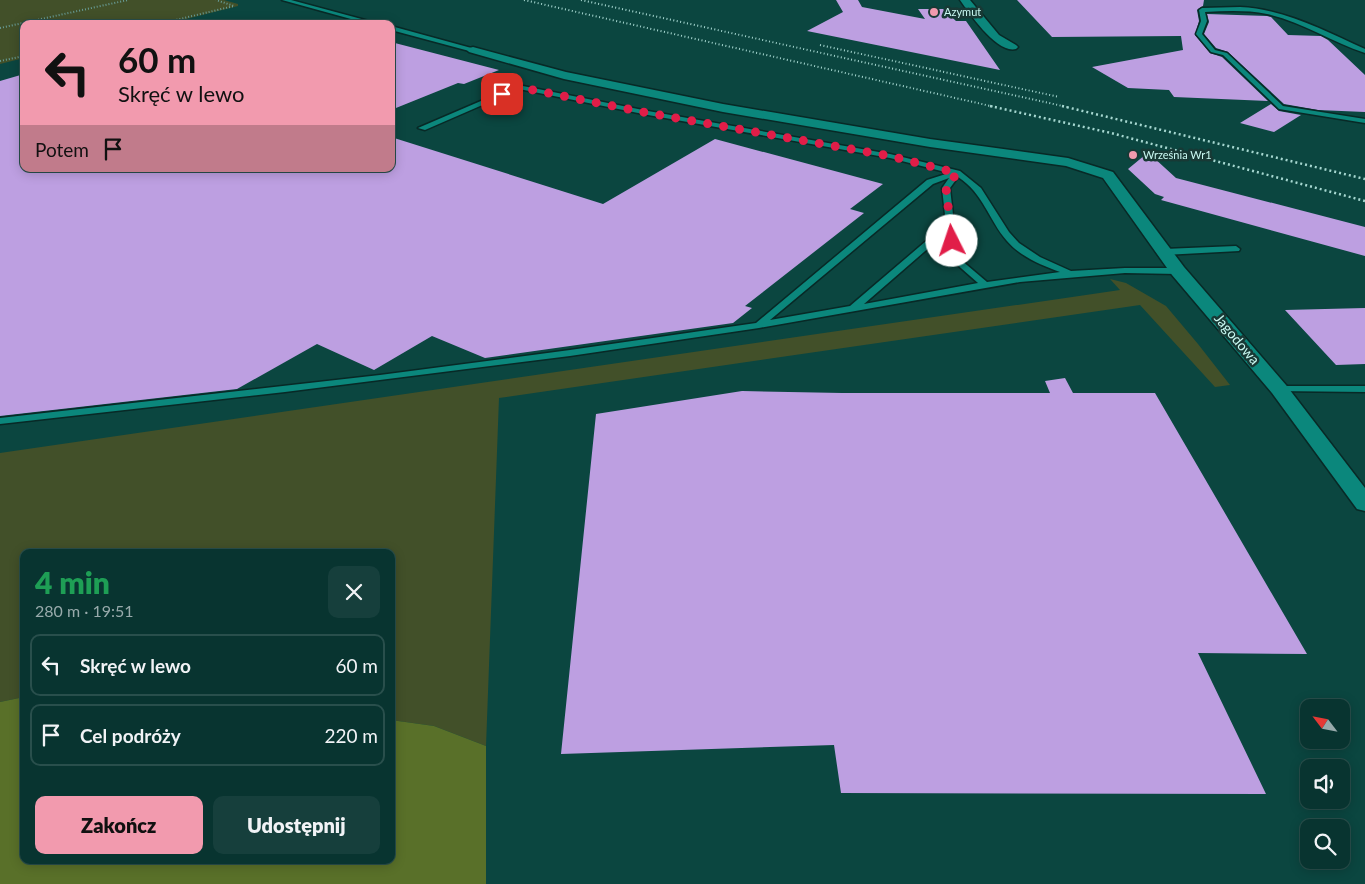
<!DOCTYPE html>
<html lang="pl">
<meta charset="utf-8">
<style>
:root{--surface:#083430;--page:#163f3c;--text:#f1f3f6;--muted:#98aaab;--line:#294f4c;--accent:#f29aae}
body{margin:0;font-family:Lato,sans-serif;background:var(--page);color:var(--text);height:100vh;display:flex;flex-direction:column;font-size:19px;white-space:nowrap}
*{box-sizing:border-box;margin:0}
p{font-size:16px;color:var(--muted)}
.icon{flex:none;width:28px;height:28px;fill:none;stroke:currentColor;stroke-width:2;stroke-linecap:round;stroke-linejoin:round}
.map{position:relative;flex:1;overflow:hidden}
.side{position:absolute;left:20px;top:549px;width:375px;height:315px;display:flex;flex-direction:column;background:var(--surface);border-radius:10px;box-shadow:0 2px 12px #0003,0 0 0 1px var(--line)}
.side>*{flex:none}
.banner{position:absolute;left:20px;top:20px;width:375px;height:152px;border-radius:10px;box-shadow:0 2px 12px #0003,0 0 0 1px var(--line);background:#f29aae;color:#111;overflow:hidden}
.needle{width:32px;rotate:302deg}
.buttons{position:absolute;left:1300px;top:699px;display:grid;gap:10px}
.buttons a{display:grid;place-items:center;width:50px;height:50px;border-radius:10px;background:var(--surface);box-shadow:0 2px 12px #0003,0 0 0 1px var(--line);font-size:25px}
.pin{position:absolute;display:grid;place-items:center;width:42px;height:42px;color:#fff;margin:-21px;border-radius:10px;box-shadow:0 2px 8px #0006}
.me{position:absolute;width:55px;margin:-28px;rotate:356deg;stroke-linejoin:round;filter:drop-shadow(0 0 4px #0008)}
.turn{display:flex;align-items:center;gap:18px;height:105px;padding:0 15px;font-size:22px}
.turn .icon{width:65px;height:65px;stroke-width:2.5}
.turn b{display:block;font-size:35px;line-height:42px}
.then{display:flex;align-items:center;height:48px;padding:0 15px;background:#0003;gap:10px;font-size:19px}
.round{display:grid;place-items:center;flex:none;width:52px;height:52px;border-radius:10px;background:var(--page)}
.head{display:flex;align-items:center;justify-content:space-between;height:85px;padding:0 15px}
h1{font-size:30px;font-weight:800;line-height:38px;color:#1e9e55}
.primary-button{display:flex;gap:10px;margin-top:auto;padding:10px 15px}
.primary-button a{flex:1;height:58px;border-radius:10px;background:var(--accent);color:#111;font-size:20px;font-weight:800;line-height:58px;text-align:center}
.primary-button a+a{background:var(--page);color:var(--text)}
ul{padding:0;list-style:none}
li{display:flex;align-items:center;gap:15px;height:62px;margin:0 10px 8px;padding:0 5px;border:2px solid var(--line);border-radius:10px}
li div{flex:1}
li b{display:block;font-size:19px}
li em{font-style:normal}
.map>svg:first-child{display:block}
.green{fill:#425029}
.forest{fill:#597029}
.building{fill:#bd9fe1}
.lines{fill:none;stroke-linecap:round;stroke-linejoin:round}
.service-casing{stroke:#082926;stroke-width:3}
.minor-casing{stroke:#082926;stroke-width:3}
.path{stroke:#689d97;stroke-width:2;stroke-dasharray:1 2;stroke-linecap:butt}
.service{fill:#0b877c;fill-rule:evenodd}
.minor{fill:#0b877c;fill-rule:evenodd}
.rail-far1{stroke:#a6d7d0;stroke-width:2;stroke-dasharray:1 2.5;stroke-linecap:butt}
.rail{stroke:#a6d7d0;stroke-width:2.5;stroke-dasharray:2 3;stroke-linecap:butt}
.route{stroke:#e11d48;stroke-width:9;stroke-dasharray:0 16.2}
.poi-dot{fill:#f29aae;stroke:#183935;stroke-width:2}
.labels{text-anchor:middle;stroke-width:5;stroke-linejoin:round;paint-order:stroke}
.far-poi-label{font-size:11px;fill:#c9f8f1;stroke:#183935;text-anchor:start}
.street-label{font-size:14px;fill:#c9f8f1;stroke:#183935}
</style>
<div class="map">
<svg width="1365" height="884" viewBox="0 0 1365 884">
<rect width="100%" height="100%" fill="#0b4640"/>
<path class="green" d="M 0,0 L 224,0 L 238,4 L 238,6 L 166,24 L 24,24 L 24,58 L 0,64 Z
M 1110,279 L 1126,283 L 1166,306 L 1198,344 L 1230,385 L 1215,387 L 1140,305 L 499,398 L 486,746 L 434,726 L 391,720 L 391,552 L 24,552 L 24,697 L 0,702 L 0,453 L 1120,290 Z"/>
<path class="forest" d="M 24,697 L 24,860 L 391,860 L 391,720 L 434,726 L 486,746 L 486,884 L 0,884 L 0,702 Z"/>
<path class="building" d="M 836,0 L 858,0 L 862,7 L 925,19 L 918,9 L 943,9 L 956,21 L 966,21 L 1000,70 L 807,31 L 843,12 Z
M 1017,0 L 1204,0 L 1203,6 L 1197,10 L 1199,21 L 1195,35 L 1210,53 L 1222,57 L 1268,101 L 1174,97 L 1169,90 L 1128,88 L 1092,67 L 1183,50 L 1181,36 L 1052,37 Z
M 1207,14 L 1267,16 L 1271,17 L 1288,35 L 1321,36 L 1328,40 L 1365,75 L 1365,112 L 1318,110 L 1284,104 L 1228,52 L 1216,48 L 1204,34 L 1209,22 Z
M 391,42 L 499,70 L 464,84 L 458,83 L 391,110 Z
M 24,74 L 24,169 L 391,169 L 391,137 L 603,204 L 715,139 L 883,184 L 850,209 L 864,213 L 745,306 L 752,308 L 733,323 L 485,358 L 432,336 L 374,370 L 317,344 L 237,389 L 0,416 L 0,81 Z
M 1271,104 L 1279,111 L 1301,115 L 1274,132 L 1240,123 Z
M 1145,155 L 1153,157 L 1176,178 L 1365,227 L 1365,256 L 1161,200 L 1164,197 L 1155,194 L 1128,169 Z
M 1365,308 L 1365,364 L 1336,365 L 1285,310 Z
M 1065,378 L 1073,393 L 1155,393 L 1307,654 L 1198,653 L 1266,794 L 841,793 L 834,745 L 561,754 L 596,414 L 742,391 L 842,393 L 1050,393 L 1045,381 Z"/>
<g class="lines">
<defs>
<path id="service" d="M 282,0 L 291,0 L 380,24 L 369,24 Z
M 1240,7 C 1285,9 1325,31 1365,49 L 1365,53 C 1332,42 1302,22 1267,14 C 1247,10 1226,11 1205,12 L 1207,21 L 1202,34 L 1215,50 L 1227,53 L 1283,106 L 1365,119 L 1365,123 L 1279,109 L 1223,55 L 1211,52 L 1196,34 L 1201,21 L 1199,10 L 1202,8 Z
M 391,26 L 475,49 L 476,50 L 473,52 L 391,30 Z
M 518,85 L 648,111 L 890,154 L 960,171 L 981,188 L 1009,232 L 1019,243 L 1040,257 L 1071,271 L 1125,268 L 1178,268 L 1182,271 L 1178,274 L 1125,273 L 1020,282 L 759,328 L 570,356 L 285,392 L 0,424 L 0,418 L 380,375 L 570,350 L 756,323 L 927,180 L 949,173 L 890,158 L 648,115 L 519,89 L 425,130 L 418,128 ZM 958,177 C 984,194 988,219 1007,241 C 1021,257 1041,265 1060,272 L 987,282 L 961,260 L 956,241 L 950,188 ZM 949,178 L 942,188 L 946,224 L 850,306 L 770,320 L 933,184 ZM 947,232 L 953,261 L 978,283 L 864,304 Z
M 1236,246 L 1240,249 L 1239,251 L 1164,255 L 1160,252 L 1164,249 Z
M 1279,386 L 1365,386 L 1365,392 L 1275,391 L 1274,389 L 1275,387 Z"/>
<path id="minor" d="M 960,0 L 970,0 L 999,35 L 1016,45 L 1018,47 L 1016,49 C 997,54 970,14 960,0 Z
M 473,47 L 566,72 L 723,104 L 930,139 L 1068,158 L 1113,172 L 1184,267 L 1286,385 L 1365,488 L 1365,511 L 1357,509 L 1272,393 L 1172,275 L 1103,178 L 1066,166 L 930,147 L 723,112 L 564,79 L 469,52 L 467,50 L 469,48 Z"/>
</defs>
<use href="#service" class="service-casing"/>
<use href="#minor" class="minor-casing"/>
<path class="path" d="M 159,24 L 234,6 L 216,0
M 0,28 L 128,0
M 0,61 L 24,56"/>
<use href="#service" class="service"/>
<use href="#minor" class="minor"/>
<path class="rail-far1" d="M 524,0 L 995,107
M 581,0 L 1067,107
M 820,45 L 1059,97"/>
<path class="rail" d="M 990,106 L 1111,133 L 1365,201
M 1062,106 L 1365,179"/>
</g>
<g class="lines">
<path class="route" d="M 502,94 L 518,87 L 648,113 L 890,156 L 957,173 L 946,188 L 952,241"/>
</g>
<g class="poi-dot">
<circle cx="934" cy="12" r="5"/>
<circle cx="1133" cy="155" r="5"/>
</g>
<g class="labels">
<g class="far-poi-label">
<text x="944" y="16">Azymut</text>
<text x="1143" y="159">Września Wr1</text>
</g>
<g class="street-label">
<text transform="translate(1237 339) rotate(50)" y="5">Jagodowa</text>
</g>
</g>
</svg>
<div class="buttons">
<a><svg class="needle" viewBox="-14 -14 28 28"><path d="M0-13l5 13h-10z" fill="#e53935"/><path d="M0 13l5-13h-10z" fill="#98aaab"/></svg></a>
<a><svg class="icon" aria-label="sound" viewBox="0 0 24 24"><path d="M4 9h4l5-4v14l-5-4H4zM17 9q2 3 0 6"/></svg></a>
<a><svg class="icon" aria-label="search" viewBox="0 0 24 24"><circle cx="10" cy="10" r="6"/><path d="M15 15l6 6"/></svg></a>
</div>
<div class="pin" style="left:502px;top:94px;background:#d93025"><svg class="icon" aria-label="arrive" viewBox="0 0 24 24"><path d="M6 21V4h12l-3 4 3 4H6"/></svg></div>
<svg class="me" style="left:952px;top:241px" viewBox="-20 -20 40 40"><circle r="19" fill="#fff"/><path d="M0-13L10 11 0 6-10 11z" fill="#e11d48"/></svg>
<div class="banner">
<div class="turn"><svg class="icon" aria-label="left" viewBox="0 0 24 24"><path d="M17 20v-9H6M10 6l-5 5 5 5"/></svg><div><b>60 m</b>Skręć w lewo</div></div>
<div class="then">Potem<svg class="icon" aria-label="arrive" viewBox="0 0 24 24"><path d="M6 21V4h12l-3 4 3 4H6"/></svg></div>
</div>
<section class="side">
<div class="head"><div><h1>4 min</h1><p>280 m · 19:51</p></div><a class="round"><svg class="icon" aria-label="close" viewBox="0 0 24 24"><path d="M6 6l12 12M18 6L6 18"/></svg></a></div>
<ul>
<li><svg class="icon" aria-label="left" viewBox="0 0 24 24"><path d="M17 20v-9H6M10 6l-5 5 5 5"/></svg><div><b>Skręć w lewo</b></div><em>60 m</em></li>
<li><svg class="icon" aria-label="arrive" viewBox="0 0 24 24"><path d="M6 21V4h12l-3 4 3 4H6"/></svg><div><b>Cel podróży</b></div><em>220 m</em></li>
</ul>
<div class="primary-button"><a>Zakończ</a><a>Udostępnij</a></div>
</section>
</div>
